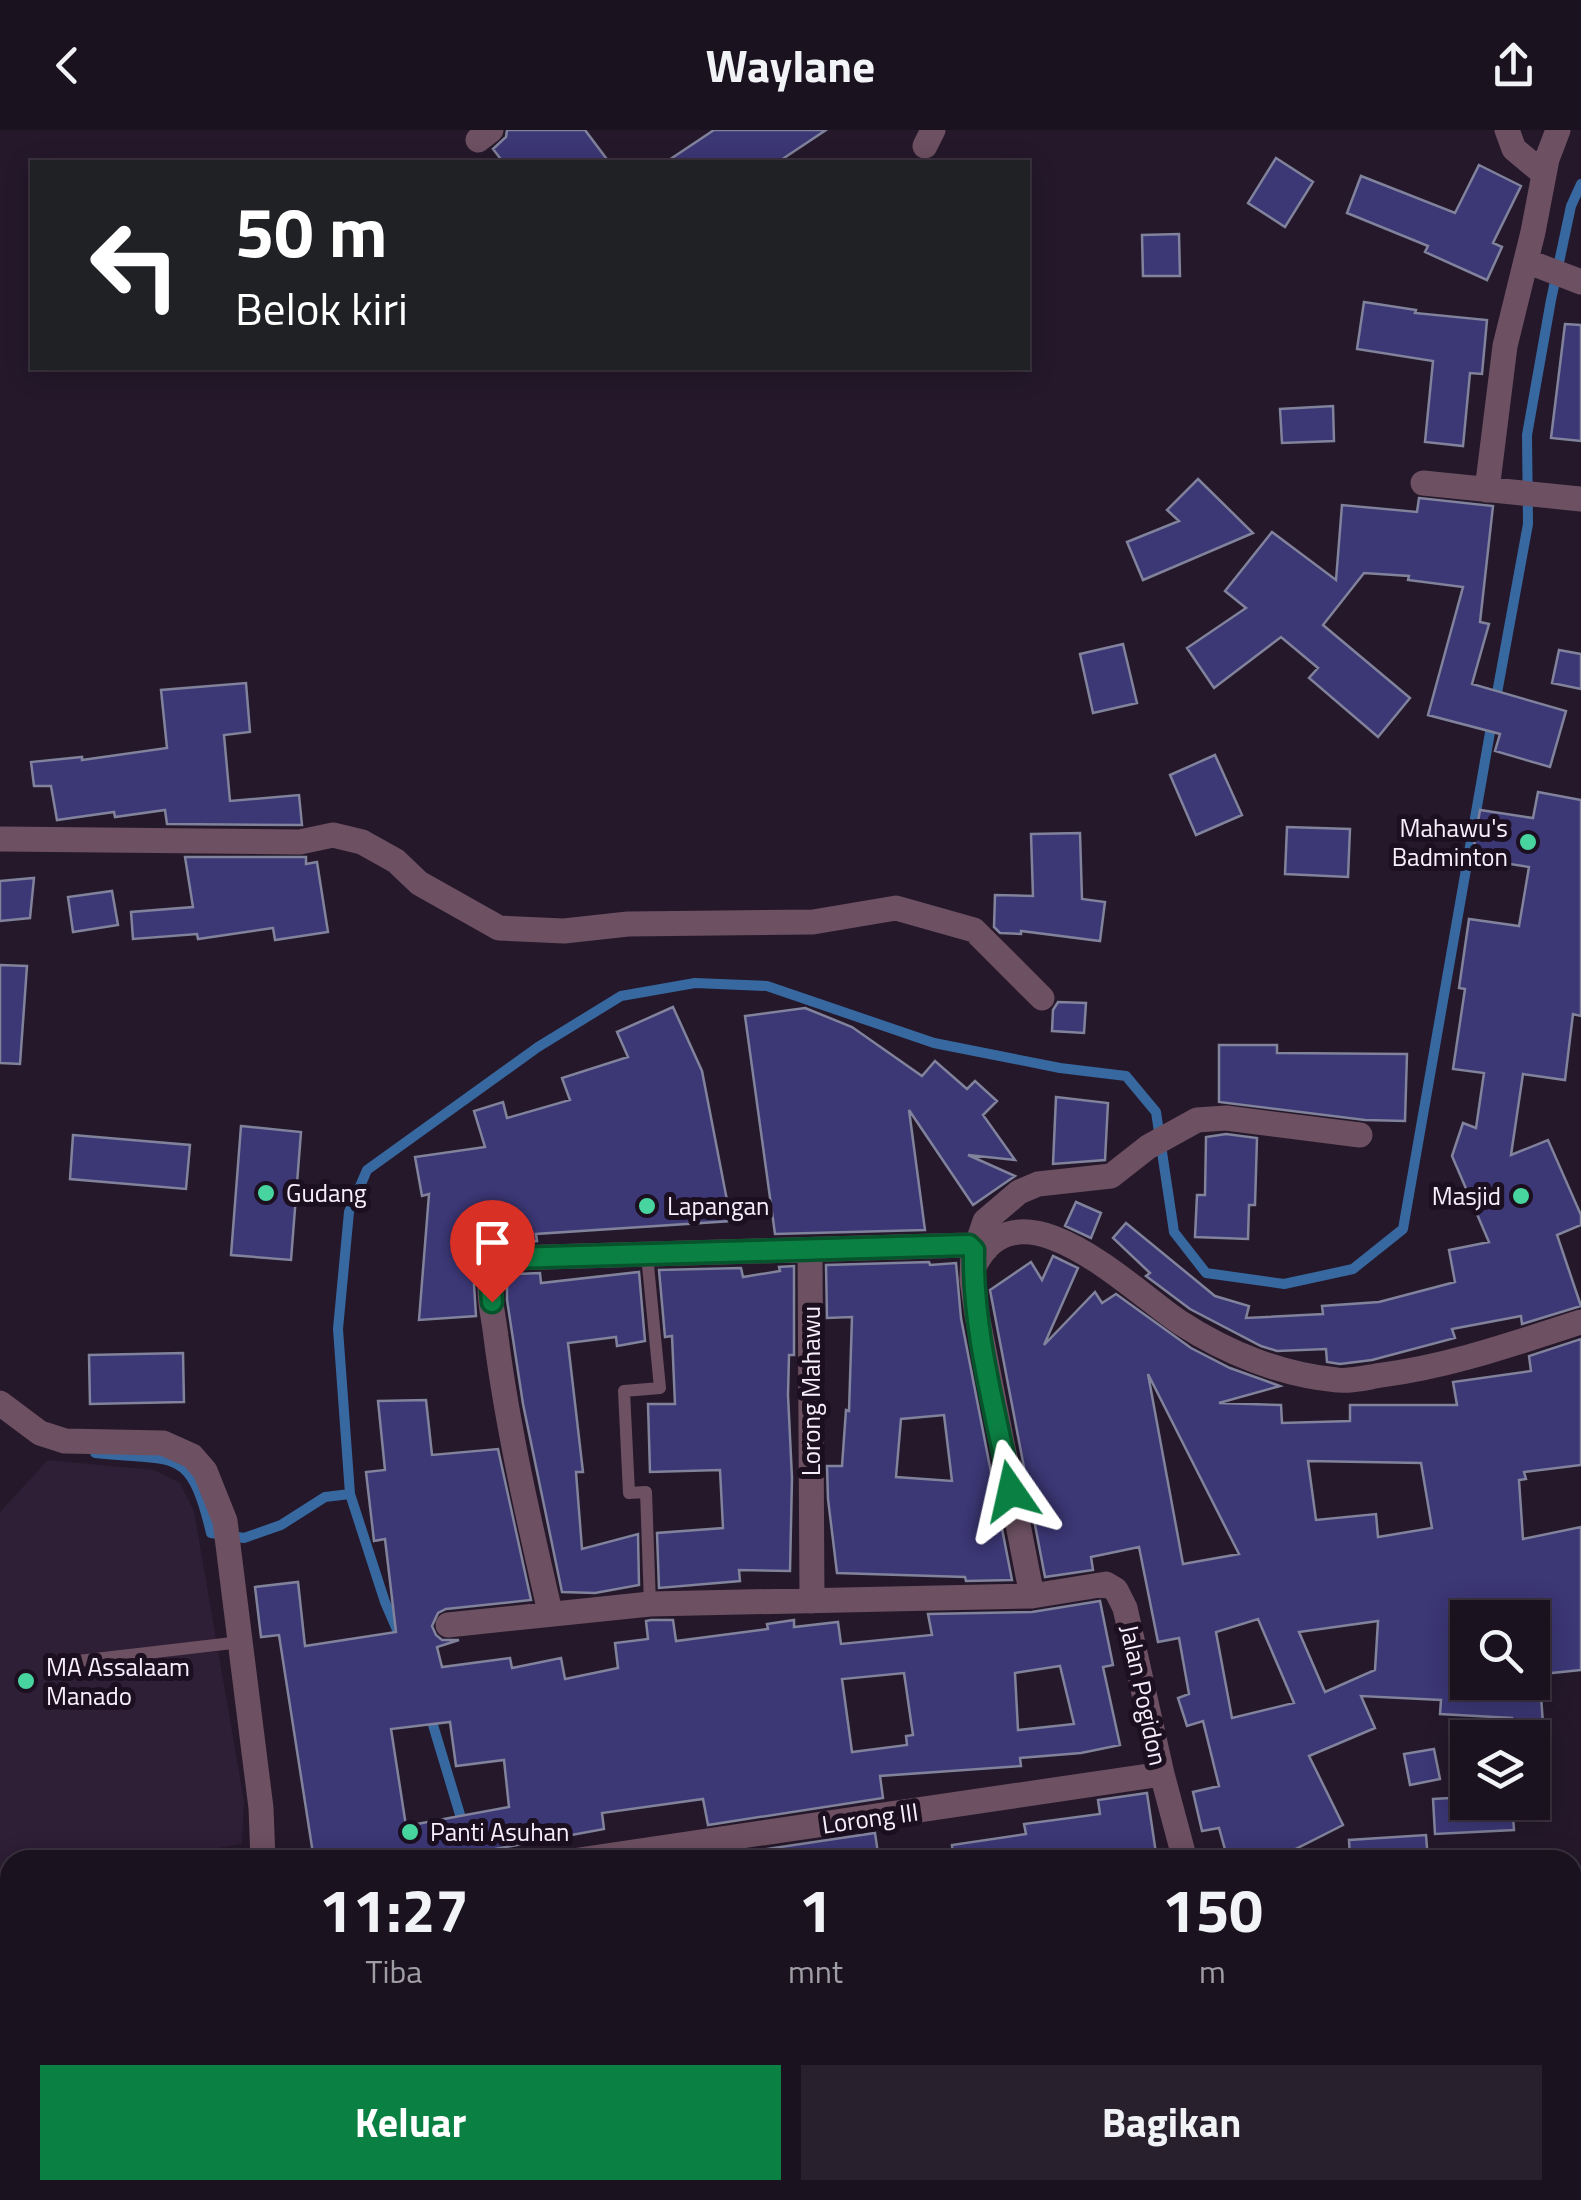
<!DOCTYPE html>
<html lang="id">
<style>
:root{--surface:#1b1220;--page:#28202d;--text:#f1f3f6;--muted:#a09ea5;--line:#39323e;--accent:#0b8043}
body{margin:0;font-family:"Titillium Web",sans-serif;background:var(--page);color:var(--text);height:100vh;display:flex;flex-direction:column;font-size:38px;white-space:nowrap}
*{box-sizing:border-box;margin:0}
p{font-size:32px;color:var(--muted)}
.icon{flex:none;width:55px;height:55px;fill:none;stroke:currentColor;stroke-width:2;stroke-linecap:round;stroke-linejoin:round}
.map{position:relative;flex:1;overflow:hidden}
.sheet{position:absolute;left:0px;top:1720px;width:1582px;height:350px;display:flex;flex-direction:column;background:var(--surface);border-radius:30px 30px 0 0;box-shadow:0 5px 25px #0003,0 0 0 2px var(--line)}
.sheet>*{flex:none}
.hud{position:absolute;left:30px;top:30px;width:1000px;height:210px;border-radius:0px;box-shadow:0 5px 25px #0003,0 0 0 2px var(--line);background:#202124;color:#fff;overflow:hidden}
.tools{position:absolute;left:1450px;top:1470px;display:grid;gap:20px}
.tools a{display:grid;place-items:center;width:100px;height:100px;border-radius:0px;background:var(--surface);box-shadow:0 5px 25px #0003,0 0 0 2px var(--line);font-size:50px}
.pin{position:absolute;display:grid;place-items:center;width:85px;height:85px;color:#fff;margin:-102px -42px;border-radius:50% 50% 50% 0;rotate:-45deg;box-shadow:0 0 10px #0007}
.pin .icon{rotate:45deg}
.me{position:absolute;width:110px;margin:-55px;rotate:349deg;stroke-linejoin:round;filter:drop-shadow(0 0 8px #0008)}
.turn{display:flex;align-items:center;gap:35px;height:210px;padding:0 40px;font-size:45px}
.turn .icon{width:130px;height:130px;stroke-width:2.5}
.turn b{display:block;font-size:70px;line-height:85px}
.eta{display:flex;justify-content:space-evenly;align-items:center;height:170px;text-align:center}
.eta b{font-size:60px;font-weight:700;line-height:70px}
.primary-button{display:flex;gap:20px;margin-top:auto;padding:20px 40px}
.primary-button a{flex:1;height:115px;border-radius:0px;background:var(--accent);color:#fff;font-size:40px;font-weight:700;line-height:115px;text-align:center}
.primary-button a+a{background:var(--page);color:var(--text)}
header{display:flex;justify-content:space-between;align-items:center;height:130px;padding:0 40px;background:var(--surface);font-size:45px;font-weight:700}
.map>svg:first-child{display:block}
.built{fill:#2e1e36}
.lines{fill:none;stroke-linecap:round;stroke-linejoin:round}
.stream{stroke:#3868a0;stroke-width:10}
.building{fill:#3c3775;stroke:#81829b;stroke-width:2.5;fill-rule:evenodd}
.service{stroke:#6d5061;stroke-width:12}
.minor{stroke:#6d5061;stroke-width:25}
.route-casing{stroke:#07532c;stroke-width:25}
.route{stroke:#0b8043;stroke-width:18}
.poi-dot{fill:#47d49e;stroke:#1b0f20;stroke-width:4}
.labels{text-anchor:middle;stroke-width:10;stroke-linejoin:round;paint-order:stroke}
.poi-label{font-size:25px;fill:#f7effb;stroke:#1b0f20;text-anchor:start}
.street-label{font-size:25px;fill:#f7effb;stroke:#1b0f20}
</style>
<header><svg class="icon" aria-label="back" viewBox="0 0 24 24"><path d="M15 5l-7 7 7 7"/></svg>Waylane<svg class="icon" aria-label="share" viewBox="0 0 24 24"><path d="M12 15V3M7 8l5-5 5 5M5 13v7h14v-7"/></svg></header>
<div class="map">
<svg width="1581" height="2070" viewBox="0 0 1581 2070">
<rect width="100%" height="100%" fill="#24182a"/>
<path class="built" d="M 48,1330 L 154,1340 L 180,1353 L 194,1381 L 244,1671 L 242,1714 L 144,1730 L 10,1730 L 10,1783 L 0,1785 L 0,1382 Z"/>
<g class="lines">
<path class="stream" d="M 1495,574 L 1528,394 L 1527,305 L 1551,170 L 1571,76 L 1581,54
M 95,1323 C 175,1332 190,1314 211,1403 L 244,1408 L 281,1395 L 325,1367 L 350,1364
M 401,1509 L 385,1472 L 350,1364 L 338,1199 L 349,1082 L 367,1040 L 538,917 L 621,866 L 695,853 L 767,856 L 934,913 L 1060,938 L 1126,946 L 1156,982 L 1174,1102 L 1206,1143 L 1284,1154 L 1353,1139 L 1403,1099 L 1492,591
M 430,1585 L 464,1698
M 426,2070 L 436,2060"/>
</g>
<path class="building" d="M 507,0 L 585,0 L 609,32 L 503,32 L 493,19 L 506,7 Z
M 714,0 L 826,0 L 778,32 L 666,32 Z
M 1276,28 L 1313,52 L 1285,97 L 1248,73 Z
M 1479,35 L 1521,56 L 1493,113 L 1502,117 L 1487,150 L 1425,122 L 1428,116 L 1347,83 L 1361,46 L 1455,83 Z
M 1179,104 L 1180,146 L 1143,146 L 1142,105 Z
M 1364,172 L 1416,180 L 1415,183 L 1487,190 L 1482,244 L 1470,243 L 1463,316 L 1425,312 L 1433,231 L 1357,219 Z
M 1565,194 L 1581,195 L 1581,311 L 1551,308 Z
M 1333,276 L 1334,311 L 1282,313 L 1280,279 Z
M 1198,349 L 1253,403 L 1143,450 L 1127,412 L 1179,391 L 1167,380 Z
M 1419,368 L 1493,376 L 1480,492 L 1489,494 L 1472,554 L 1566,581 L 1550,637 L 1495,621 L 1500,604 L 1428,585 L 1463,457 L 1408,450 L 1409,446 L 1364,443 L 1323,495 L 1410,568 L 1378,607 L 1309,548 L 1318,538 L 1281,507 L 1214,558 L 1187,518 L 1246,478 L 1225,461 L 1272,402 L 1336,450 L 1342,375 L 1417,382 Z
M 1123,514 L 1137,573 L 1093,583 L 1080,524 Z
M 1559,520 L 1581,524 L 1581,559 L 1552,553 Z
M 246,553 L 250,602 L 224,605 L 230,671 L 299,665 L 302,695 L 167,694 L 165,680 L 115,687 L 114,682 L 57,690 L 51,656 L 34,656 L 31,632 L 82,627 L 82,630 L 167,618 L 161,560 Z
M 1215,625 L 1242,685 L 1196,705 L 1170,645 Z
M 1538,662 L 1581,670 L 1581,886 L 1573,884 L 1565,950 L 1523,944 L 1511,1025 L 1548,1010 L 1581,1085 L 1581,1095 L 1557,1105 L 1581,1176 L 1522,1194 L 1521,1186 L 1452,1199 L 1455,1208 L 1372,1230 L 1340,1234 L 1327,1232 L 1326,1219 L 1277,1221 L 1261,1216 L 1190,1179 L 1146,1146 L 1150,1143 L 1113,1108 L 1126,1093 L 1215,1166 L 1249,1176 L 1246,1188 L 1323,1184 L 1322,1176 L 1379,1172 L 1455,1152 L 1449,1120 L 1489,1112 L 1452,1026 L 1463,993 L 1476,998 L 1484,943 L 1453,939 L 1465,859 L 1459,858 L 1469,789 L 1519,796 L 1529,737 L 1472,728 L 1480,680 L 1533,688 Z
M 1287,697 L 1350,699 L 1348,747 L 1285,744 Z
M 1080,703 L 1082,769 L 1105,772 L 1100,811 L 1021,801 L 1021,804 L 1000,803 L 994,797 L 995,765 L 1033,766 L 1031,704 Z
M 185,727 L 306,727 L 306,734 L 317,732 L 328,802 L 275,810 L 273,798 L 198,809 L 197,804 L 133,809 L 131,782 L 193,777 Z
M 34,748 L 30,788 L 0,791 L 0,751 Z
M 112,761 L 118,795 L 73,802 L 68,767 Z
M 0,835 L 27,836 L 20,934 L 0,933 Z
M 1058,872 L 1086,873 L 1084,903 L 1052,901 L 1053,880 Z
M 673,877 L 702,941 L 731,1091 L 536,1104 L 537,1111 L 504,1114 L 486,1124 L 479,1133 L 474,1154 L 476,1186 L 419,1190 L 429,1064 L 422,1066 L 415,1027 L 485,1017 L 474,981 L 503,972 L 507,988 L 570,970 L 562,948 L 628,927 L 617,902 Z
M 805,878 L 852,897 L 922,946 L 935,931 L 967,959 L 975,951 L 997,971 L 983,985 L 1015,1030 L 968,1025 L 1015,1046 L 973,1075 L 909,980 L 925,1100 L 775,1104 L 745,886 Z
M 1219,915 L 1277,915 L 1277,923 L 1407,924 L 1405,991 L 1365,990 L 1219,972 Z
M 1056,967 L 1108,973 L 1105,1030 L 1053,1034 Z
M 241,996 L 301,1002 L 291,1130 L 231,1125 Z
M 1226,1004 L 1257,1008 L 1255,1075 L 1249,1075 L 1248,1109 L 1195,1107 L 1197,1065 L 1205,1065 L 1206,1007 Z
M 73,1005 L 190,1015 L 186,1059 L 70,1049 Z
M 1076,1072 L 1101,1083 L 1091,1108 L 1065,1096 Z
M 1053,1126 L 1078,1138 L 1044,1215 L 1095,1162 L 1102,1173 L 1116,1164 L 1191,1218 L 1230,1238 L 1280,1256 L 1219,1273 L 1281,1275 L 1282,1293 L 1350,1291 L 1350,1275 L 1457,1275 L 1453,1252 L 1531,1241 L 1529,1226 L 1581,1209 L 1581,1335 L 1524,1342 L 1526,1349 L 1519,1350 L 1523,1409 L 1581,1397 L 1581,1540 L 1532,1545 L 1532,1488 L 1467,1489 L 1464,1549 L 1468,1552 L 1540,1552 L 1544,1608 L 1513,1608 L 1512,1588 L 1440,1584 L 1441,1570 L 1361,1566 L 1375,1598 L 1309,1626 L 1343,1695 L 1290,1722 L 1291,1725 L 1272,1730 L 1228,1730 L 1219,1698 L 1202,1701 L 1193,1662 L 1219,1656 L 1203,1591 L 1187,1596 L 1178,1568 L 1189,1564 L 1179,1508 L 1158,1512 L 1139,1417 L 1091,1427 L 1093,1440 L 1045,1447 L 990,1160 L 1031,1132 L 1042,1150 ZM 1148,1244 L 1239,1424 L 1183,1434 ZM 1308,1331 L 1421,1333 L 1432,1398 L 1378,1407 L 1376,1384 L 1316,1390 ZM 1258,1489 L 1294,1573 L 1232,1588 L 1216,1502 ZM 1378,1491 L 1375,1540 L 1325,1562 L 1299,1502 Z
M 929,1132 L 930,1135 L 956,1133 L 961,1188 L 1012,1450 L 966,1451 L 965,1447 L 837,1443 L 828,1369 L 827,1336 L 842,1336 L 846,1280 L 849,1281 L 852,1187 L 827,1188 L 826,1135 ZM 944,1285 L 952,1351 L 896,1347 L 901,1289 Z
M 794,1136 L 794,1225 L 789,1225 L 788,1265 L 792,1348 L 790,1441 L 739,1440 L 740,1451 L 659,1458 L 657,1403 L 723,1398 L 720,1340 L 650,1342 L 648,1274 L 675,1274 L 672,1206 L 665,1207 L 659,1140 L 741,1138 L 743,1147 L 780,1141 L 779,1137 Z
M 639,1142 L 645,1211 L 617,1216 L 616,1207 L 568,1213 L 583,1342 L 576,1342 L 582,1419 L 638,1404 L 639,1455 L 595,1463 L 562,1462 L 523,1274 L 507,1170 L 507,1150 L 516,1144 L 540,1143 L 541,1153 Z
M 183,1223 L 184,1272 L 90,1274 L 89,1225 Z
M 426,1270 L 432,1325 L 498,1319 L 531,1470 L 446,1479 L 438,1483 L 432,1496 L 436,1505 L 442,1510 L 459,1510 L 437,1517 L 442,1537 L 510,1528 L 512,1538 L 561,1528 L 565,1549 L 618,1538 L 615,1513 L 648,1509 L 646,1491 L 651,1490 L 673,1490 L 676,1511 L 768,1499 L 767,1494 L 794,1490 L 794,1497 L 838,1492 L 841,1514 L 932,1505 L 928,1484 L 1032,1482 L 1100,1471 L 1113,1535 L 1103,1537 L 1120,1615 L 1081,1623 L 1020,1628 L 1021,1636 L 880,1646 L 883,1668 L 708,1695 L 703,1669 L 602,1683 L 604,1699 L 452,1727 L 452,1730 L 314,1730 L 279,1505 L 261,1507 L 255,1457 L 298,1452 L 305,1516 L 396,1502 L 385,1409 L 374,1411 L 366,1342 L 385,1340 L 378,1271 ZM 1060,1536 L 1074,1594 L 1018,1600 L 1015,1543 ZM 904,1543 L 913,1605 L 906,1606 L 907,1615 L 852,1622 L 842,1549 ZM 450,1592 L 456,1636 L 504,1630 L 509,1677 L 406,1696 L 391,1599 Z
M 1434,1619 L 1440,1649 L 1410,1655 L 1404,1624 Z
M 1147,1663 L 1157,1730 L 953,1730 L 952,1715 L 1026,1704 L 1024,1694 L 1100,1684 L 1098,1670 Z
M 1468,1667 L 1468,1672 L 1512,1672 L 1514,1700 L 1435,1704 L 1433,1669 Z
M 875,1703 L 879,1730 L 714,1730 L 714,1727 Z
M 1426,1705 L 1428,1730 L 1350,1730 L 1349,1710 Z"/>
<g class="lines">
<path class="service" d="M 647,1125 L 660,1258 L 624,1261 L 629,1363 L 646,1362 L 650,1474
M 78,1531 L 241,1512"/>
<path class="minor" d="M 1507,0 L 1514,19 L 1544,44
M 478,10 L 491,0
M 925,16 L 933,0
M 1526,131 L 1581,152
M 1423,353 L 1581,369
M 1487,360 L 1505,216 L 1533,102 L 1547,29 L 1558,0
M 0,709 L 300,712 L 333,705 L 362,712 L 396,731 L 419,753 L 499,798 L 564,801 L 628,794 L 813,792 L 896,778 L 974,800 L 1042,868
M 986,1119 L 980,1106 L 985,1091 L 1019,1062 L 1038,1054 L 1111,1046 L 1148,1017 L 1197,990 L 1226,988 L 1360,1005
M 810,1122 L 812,1471
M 973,1139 C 1017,1042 1133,1162 1181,1193 C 1227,1223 1282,1245 1337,1250 C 1351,1252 1368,1247 1382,1245 C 1451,1236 1515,1213 1581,1192
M 0,1273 L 40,1303 L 65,1311 L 163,1313 L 192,1326 L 205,1341 L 225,1391 L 261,1678 L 263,1730
M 550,1482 C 529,1391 508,1300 496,1207 C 494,1186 485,1158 494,1138 L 511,1128 L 969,1115 L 973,1120 L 972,1150 L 977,1185 L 1032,1466
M 448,1495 L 650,1474 L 1032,1466 L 1106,1454 L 1116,1460 L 1125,1478 L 1162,1644 L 1185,1730
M 579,1730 L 1162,1644
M 1572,1810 L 1581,1809
M 0,1957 L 10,1954
M 1572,2045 L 1581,2044
M 589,2060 L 596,2070
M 855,2060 L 864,2070
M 1374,2060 L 1375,2070
M 254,2070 L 254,2060
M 1442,2070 L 1495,2060"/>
</g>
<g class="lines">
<defs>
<path id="route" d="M 492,1172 C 490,1151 489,1137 511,1128 L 969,1115 L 974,1120 C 972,1201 996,1282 1011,1361"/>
</defs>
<use href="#route" class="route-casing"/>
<use href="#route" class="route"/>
</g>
<g class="poi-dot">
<circle cx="1528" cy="712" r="10"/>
<circle cx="266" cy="1063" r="10"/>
<circle cx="1521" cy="1066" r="10"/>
<circle cx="647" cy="1076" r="10"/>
<circle cx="26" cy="1551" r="10"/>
<circle cx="410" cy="1702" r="10"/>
</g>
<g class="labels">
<g class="poi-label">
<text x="1508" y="707" text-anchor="end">Mahawu's<tspan x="1508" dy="29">Badminton</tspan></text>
<text x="286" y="1072">Gudang</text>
<text x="1501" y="1075" text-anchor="end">Masjid</text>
<text x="667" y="1085">Lapangan</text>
<text x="46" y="1546">MA Assalaam<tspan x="46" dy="29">Manado</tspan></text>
<text x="430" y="1711">Panti Asuhan</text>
</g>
<g class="street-label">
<text transform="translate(811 1261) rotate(-90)" y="9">Lorong Mahawu</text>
<text transform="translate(1144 1565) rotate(78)" y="9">Jalan Pogidon</text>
<text transform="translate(870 1688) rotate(-8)" y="9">Lorong III</text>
</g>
</g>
</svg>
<div class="tools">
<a><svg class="icon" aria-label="search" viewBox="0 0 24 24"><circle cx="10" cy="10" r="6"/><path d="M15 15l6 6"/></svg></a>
<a><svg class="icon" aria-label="layers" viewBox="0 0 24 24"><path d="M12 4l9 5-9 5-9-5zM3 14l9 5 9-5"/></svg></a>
</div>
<div class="pin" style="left:492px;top:1172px;background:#d93025"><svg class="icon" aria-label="arrive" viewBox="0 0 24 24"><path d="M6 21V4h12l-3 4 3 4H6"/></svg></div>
<svg class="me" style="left:1011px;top:1361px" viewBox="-20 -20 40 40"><path d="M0-17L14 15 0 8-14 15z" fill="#0b8043" stroke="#fff" stroke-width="4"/></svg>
<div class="hud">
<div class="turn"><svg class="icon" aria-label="left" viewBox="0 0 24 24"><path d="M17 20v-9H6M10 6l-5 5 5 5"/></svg><div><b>50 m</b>Belok kiri</div></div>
</div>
<section class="sheet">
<div class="eta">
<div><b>11:27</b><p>Tiba</p></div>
<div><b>1</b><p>mnt</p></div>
<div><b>150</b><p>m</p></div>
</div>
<div class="primary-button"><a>Keluar</a><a>Bagikan</a></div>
</section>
</div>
